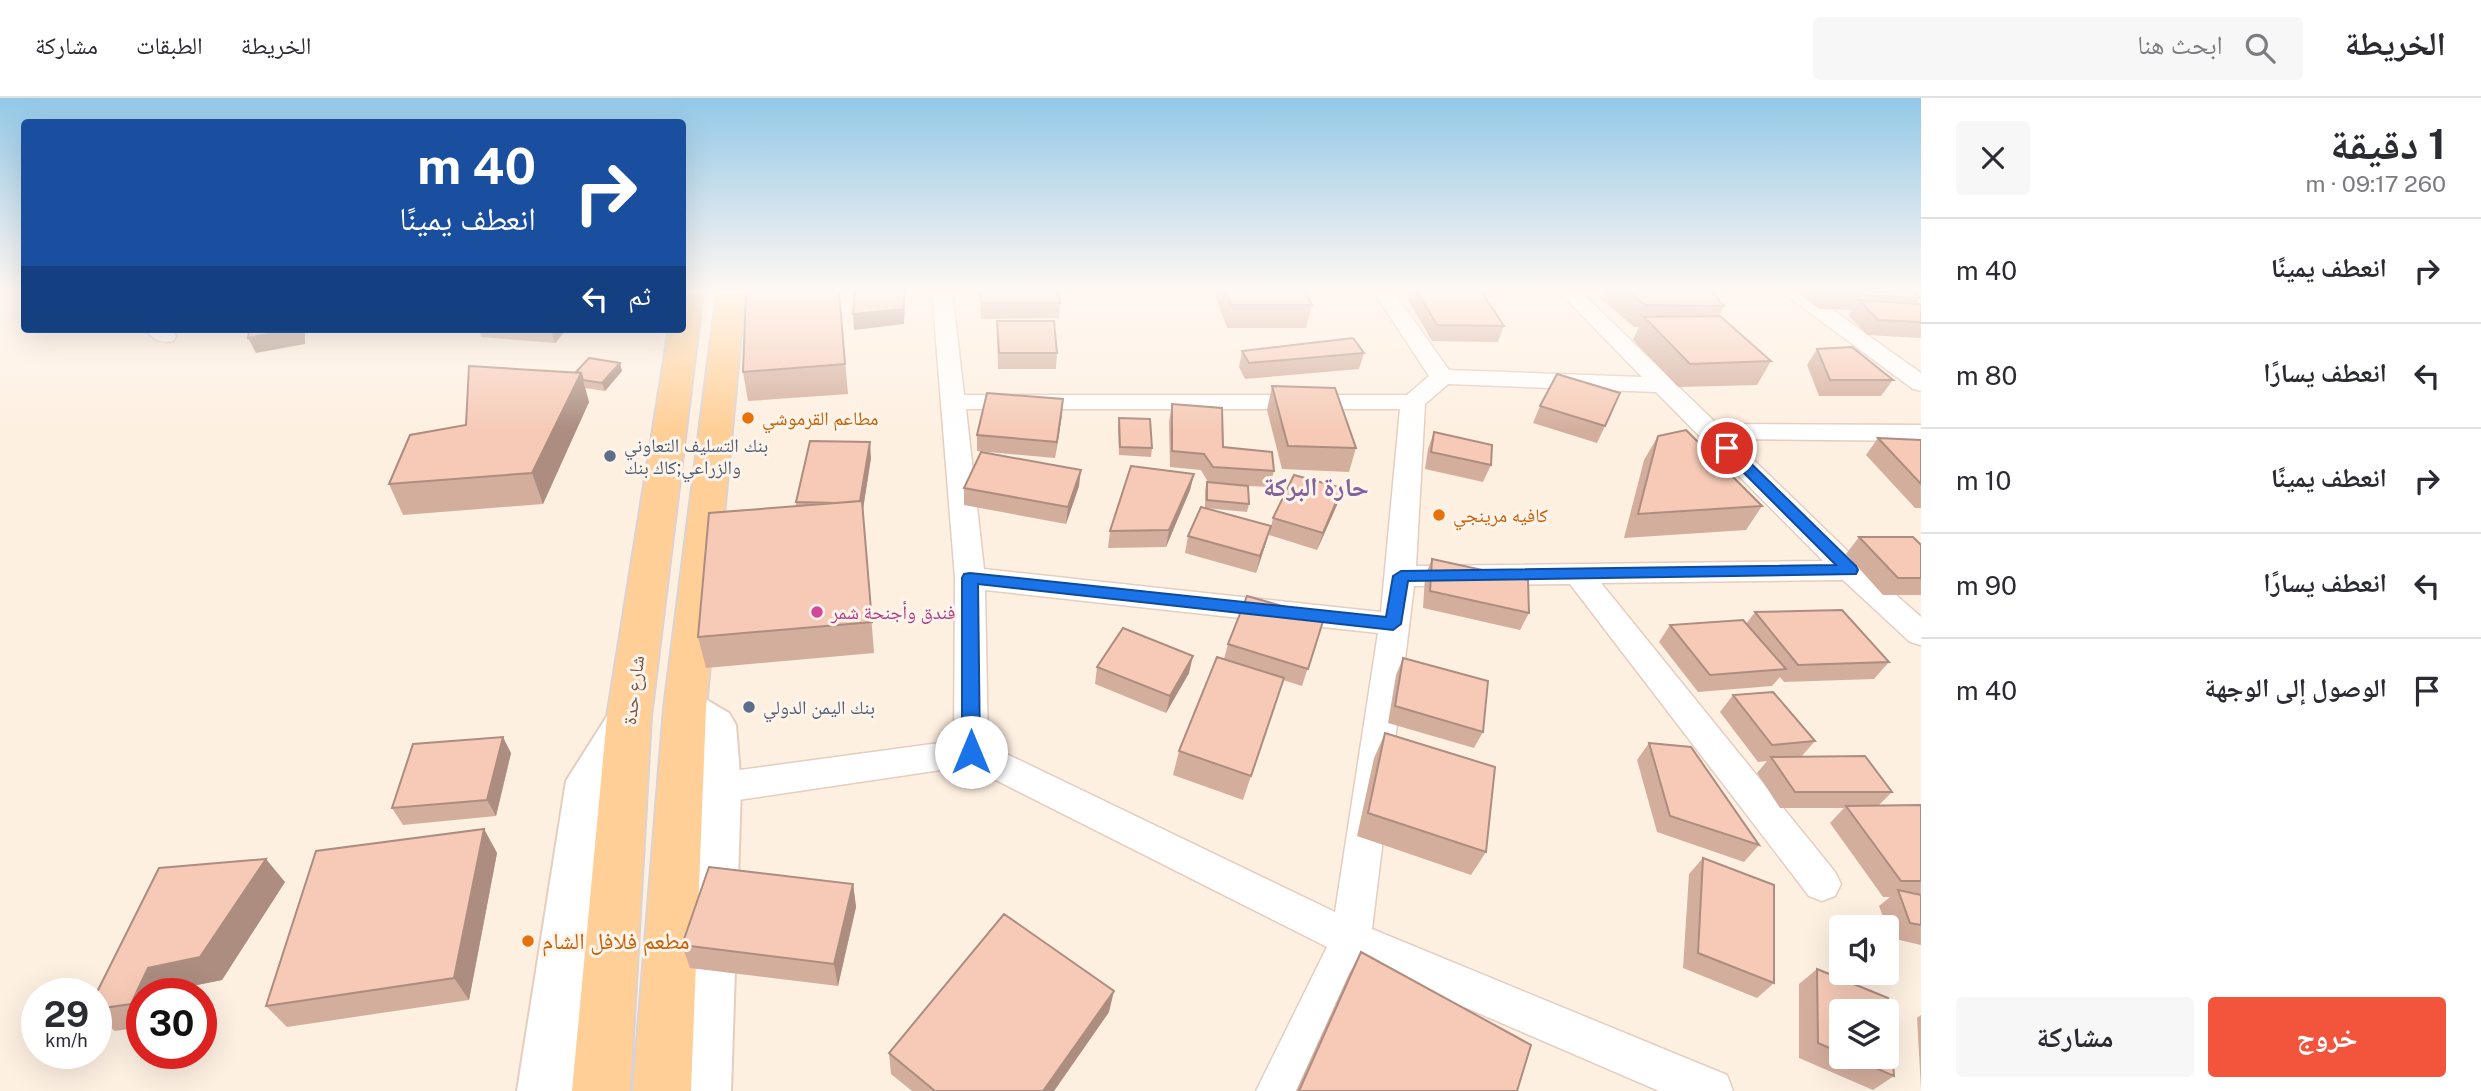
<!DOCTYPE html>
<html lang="ar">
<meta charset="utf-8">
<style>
:root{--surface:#fff;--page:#f7f7f7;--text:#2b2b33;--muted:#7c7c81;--line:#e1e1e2;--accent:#f2543c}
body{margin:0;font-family:"Public Sans","Noto Naskh Arabic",sans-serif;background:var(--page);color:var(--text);direction:rtl;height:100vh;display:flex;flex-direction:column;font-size:26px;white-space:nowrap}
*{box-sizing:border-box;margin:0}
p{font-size:23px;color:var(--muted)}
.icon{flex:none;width:38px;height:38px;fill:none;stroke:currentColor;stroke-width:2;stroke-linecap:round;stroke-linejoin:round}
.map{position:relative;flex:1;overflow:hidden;direction:ltr}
.panel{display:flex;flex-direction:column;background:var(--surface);width:560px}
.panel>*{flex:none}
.guide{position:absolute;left:21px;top:21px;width:665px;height:214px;border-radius:7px;box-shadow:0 7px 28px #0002;direction:rtl;background:#1a4fa0;color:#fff;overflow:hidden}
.fabs{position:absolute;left:1829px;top:817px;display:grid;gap:14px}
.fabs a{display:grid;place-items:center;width:70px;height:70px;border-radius:7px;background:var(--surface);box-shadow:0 7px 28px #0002;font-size:35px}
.speed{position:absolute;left:21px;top:880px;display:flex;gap:14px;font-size:35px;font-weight:700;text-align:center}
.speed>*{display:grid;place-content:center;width:91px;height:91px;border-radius:50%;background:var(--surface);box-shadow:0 7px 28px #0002;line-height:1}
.speed small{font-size:18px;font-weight:400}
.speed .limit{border:10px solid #d22;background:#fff;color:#111}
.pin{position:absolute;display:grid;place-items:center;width:60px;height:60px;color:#fff;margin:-30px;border:4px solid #fff;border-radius:50%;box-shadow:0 2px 7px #0007}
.me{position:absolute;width:77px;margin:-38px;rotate:0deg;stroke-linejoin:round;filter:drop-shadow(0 0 5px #0008)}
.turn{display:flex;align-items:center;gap:24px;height:147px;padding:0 35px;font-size:32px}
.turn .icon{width:91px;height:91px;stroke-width:2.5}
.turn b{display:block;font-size:49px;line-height:60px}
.then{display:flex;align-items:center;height:66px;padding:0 35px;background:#0003;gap:14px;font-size:26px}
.round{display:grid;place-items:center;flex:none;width:74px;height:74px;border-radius:7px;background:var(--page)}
.headline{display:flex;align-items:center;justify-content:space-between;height:119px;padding:0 35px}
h1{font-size:42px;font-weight:700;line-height:52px}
.action{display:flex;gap:14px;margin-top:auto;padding:14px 35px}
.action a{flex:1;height:80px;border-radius:7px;background:var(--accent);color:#fff;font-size:28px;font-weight:700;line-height:80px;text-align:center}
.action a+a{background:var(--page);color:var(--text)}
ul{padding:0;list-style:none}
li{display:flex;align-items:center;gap:21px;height:105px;padding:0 35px;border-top:2px solid var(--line)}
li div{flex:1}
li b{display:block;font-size:26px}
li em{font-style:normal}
header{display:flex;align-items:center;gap:42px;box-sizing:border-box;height:98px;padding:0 35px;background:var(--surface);border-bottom:2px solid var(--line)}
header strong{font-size:33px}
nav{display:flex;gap:38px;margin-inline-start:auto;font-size:24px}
.search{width:490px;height:63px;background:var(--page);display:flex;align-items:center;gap:18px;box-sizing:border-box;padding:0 24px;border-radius:7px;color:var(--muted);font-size:26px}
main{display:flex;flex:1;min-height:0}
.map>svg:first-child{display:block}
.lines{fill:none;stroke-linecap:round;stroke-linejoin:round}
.minor-casing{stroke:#e5cdbf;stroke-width:3}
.tertiary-casing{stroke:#e5cdbf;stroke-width:4}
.primary-casing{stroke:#dcd2cf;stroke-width:4}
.minor{fill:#fff;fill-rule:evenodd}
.tertiary{fill:#fff;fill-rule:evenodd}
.primary{fill:#ffcf97;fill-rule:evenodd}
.wall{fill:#d4ae9d;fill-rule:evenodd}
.shaded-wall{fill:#ac8d80}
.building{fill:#f6cab7;stroke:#ac8d80;stroke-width:2}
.route{fill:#1a73e8;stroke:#114b97;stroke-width:2}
.food-dot{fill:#e8710a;stroke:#fff4e9;stroke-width:2.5}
.service-dot{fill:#5c6f8a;stroke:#fff4e9;stroke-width:2.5}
.hotel-dot{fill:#d1479c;stroke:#fff4e9;stroke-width:2.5}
.labels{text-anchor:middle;stroke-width:6;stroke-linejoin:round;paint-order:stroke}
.food-label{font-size:19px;fill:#c56008;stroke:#fff4e9;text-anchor:start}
.service-label{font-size:19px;fill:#4e5e75;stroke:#fff4e9;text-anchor:start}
.hotel-label{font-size:19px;fill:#b23c85;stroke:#fff4e9;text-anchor:start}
.street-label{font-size:19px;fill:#775346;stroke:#fff4e9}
.near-food-label{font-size:23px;fill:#c56008;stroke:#fff4e9;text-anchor:start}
.district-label{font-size:26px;font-weight:bold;fill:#82619c;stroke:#fff4e9}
</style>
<header>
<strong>الخريطة</strong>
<div class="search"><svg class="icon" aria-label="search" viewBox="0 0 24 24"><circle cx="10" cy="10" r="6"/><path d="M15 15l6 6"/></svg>ابحث هنا</div>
<nav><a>الخريطة</a><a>الطبقات</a><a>مشاركة</a></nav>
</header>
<main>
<section class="panel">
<div class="headline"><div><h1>1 دقيقة</h1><p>260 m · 09:17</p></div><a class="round"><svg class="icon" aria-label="close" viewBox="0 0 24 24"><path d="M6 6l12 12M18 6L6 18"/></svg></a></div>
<ul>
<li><svg class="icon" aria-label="right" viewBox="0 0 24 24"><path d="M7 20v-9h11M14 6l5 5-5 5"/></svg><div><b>انعطف يمينًا</b></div><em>40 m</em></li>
<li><svg class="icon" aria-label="left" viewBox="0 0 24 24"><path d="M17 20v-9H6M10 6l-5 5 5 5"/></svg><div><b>انعطف يسارًا</b></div><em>80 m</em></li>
<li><svg class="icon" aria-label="right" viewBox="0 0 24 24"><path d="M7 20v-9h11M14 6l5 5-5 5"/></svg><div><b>انعطف يمينًا</b></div><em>10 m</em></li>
<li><svg class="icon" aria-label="left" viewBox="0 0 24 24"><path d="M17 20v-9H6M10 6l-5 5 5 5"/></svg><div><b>انعطف يسارًا</b></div><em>90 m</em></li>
<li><svg class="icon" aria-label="arrive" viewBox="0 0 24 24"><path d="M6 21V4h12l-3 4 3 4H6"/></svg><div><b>الوصول إلى الوجهة</b></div><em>40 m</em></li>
</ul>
<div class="action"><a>خروج</a><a>مشاركة</a></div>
</section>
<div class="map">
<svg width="1921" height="993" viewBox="0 0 1921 993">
<rect width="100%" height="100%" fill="#fef0e1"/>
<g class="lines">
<defs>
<path id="minor" d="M 932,193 L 952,193 L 964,297 L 1407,297 L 1429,278 L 1373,193 L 1393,193 L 1449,272 L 1642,279 L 1558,193 L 1580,193 L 1717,326 L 1921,327 L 1921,343 L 1732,341 L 1860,465 L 1921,519 L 1921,547 L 1910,544 L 1843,482 L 1601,485 L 1835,774 L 1841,786 L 1835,798 L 1822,803 L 1809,798 L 1570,486 L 1414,488 L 1372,831 L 1727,977 L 1733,993 L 1659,993 L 1360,864 L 1301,993 L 1256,993 L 1327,849 L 968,668 L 718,705 L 705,700 L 700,690 L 705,680 L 718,675 L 954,643 L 955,480 ZM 1448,286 L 1656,294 L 1823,463 L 1416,468 L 1425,306 ZM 966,311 L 1400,311 L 1381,514 L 984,471 ZM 985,492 L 1378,535 L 1335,814 L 988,647 Z
M 1783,193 L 1806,193 L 1921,275 L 1921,293 L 1913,291 L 1786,197 Z
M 145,231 L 170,231 L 176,238 L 173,243 C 161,246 152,241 145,231 Z"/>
<path id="tertiary" d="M 685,594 L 700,598 L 729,615 L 736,627 L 741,690 L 731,993 L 673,993 L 695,690 L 693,635 L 670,622 L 664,610 L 670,598 Z
M 629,602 L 644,607 L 651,619 L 611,686 L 575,993 L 517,993 L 566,683 L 614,607 Z"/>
<path id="primary" d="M 682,193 L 703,193 L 651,619 L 630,993 L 572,993 L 607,619 L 669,231 L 682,231 Z
M 717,193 L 745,193 L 706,610 L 691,993 L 633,993 L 664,610 Z"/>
</defs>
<use href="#minor" class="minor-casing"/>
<use href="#tertiary" class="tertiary-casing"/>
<use href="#primary" class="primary-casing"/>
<use href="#minor" class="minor"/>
<use href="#tertiary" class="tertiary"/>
<use href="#primary" class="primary"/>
</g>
<path class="wall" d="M 839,193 L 848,296 L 748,303 L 743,274 Z
M 980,193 L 1058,193 L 1060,205 L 1059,220 L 981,221 Z
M 1215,193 L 1305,193 L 1312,207 L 1306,230 L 1227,230 L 1214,195 Z
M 1396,193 L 1481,193 L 1504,228 L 1498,244 L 1432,243 L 1408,202 L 1410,195 Z
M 1604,193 L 1712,193 L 1724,208 L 1719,218 L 1771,263 L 1757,287 L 1678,289 L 1633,242 L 1639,229 L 1634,229 L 1600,200 Z
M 1795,193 L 1913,193 L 1920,200 L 1916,206 L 1921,206 L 1921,240 L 1867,237 L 1849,218 L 1852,212 L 1819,211 Z
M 997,223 L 1057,255 L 1056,271 L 998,271 Z
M 479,231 L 567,231 L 555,245 L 481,239 Z
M 1817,251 L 1893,282 L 1881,298 L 1819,298 L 1807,267 Z
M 1242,253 L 1364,255 L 1359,271 L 1245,281 L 1239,269 Z
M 622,273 L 605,293 L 585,290 L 589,304 L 543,406 L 403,417 L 389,386 L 466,327 L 576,274 Z
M 1272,288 L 1356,350 L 1349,374 L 1282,371 L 1267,312 Z
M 1172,306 L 1223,349 L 1274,373 L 1269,389 L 1248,388 L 1249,406 L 1247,414 L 1205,410 L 1205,392 L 1207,384 L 1208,384 L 1201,372 L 1170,369 L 1169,323 Z
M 1540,308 L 1605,328 L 1597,345 L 1533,325 Z
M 1062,317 L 1055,360 L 977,353 L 977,337 Z
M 1119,320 L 1152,350 L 1151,359 L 1119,357 L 1118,328 Z
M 1434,334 L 1491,367 L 1483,384 L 1425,371 L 1428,351 Z
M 1658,338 L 1762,408 L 1746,432 L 1624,440 L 1644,362 Z
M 1878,340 L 1921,342 L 1921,410 L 1915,410 L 1866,357 Z
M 871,360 L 863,411 L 874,555 L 706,570 L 698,539 L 796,408 L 796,404 Z
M 1194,376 L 1190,392 L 1166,449 L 1108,450 L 1110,433 Z
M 1079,388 L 1066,426 L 964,407 L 964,390 Z
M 1337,407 L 1317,452 L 1269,437 L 1273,420 Z
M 1188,438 L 1266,445 L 1256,475 L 1185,455 Z
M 1859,439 L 1921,447 L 1921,497 L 1883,497 L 1846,456 Z
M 1432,461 L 1529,515 L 1520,532 L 1423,510 L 1425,478 Z
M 1755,514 L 1889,564 L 1874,581 L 1784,584 L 1780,579 L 1772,588 L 1698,594 L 1659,544 L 1670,527 L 1746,526 Z
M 1324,520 L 1302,588 L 1283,582 L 1243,702 L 1173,677 L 1179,653 L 1224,561 L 1228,546 Z
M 1403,560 L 1483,634 L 1474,650 L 1388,625 L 1396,577 Z
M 1097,569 L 1189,575 L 1166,615 L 1095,586 Z
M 1733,597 L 1815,643 L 1801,659 L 1892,694 L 1878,708 L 1921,707 L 1921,847 L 1891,840 L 1879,808 L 1890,799 L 1883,799 L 1830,725 L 1844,710 L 1780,710 L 1757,675 L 1767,663 L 1758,664 L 1720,614 Z
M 1385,635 L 1486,754 L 1471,777 L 1357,738 L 1374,660 Z
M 1649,645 L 1759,747 L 1744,764 L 1657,734 L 1637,662 Z
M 511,655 L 496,718 L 403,727 L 392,710 Z
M 484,731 L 497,755 L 469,902 L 287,929 L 266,908 Z
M 1703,760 L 1774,885 L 1757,900 L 1683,870 L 1689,776 Z
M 285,784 L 222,882 L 172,892 L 170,896 L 142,896 L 142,929 L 115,933 L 96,918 L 96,896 Z
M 853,786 L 856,809 L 838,888 L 690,870 L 682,847 Z
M 1361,854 L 1517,993 L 1296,993 L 1349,876 Z
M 1817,871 L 1888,900 L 1894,978 L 1873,992 L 1799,960 L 1799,886 ZM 1841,914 L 1886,914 L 1886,959 L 1841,959 Z
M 1109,914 L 1054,993 L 912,993 L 891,976 L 889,955 Z
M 1921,917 L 1921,991 L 1917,920 Z"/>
<path class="shaded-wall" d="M 905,193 L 905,206 L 904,226 L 854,232 L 853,216 Z
M 294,231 L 305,231 L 305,246 L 256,255 L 248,240 Z
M 551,231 L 567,231 L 555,245 Z
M 620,265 L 622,273 L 605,293 L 602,285 Z
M 581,275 L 589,304 L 543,406 L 532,375 Z
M 1063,301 L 1062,317 L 1055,360 L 1057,344 Z
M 870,344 L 871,360 L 863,411 L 874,555 L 863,411 L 860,406 Z
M 1081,372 L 1079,388 L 1066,426 L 1068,409 Z
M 1194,376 L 1190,392 L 1166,449 L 1169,432 Z
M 1342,390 L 1337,407 L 1317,452 L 1323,435 Z
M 1271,428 L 1266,445 L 1256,475 L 1260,458 Z
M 1193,558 L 1189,575 L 1166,615 L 1170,598 Z
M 503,639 L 511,655 L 496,718 L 487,702 Z
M 484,731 L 497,755 L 469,902 L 454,880 Z
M 266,761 L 285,784 L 222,882 L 172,892 L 170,896 L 142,896 L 142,915 L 131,906 L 148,870 Z
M 853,786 L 856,809 L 838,888 L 834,866 Z
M 1114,893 L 1109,914 L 1054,993 L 1043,993 Z"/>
<path class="building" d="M 746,193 L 839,193 L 845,266 L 743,274 Z
M 855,193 L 905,193 L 903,211 L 853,216 Z
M 980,193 L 1058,193 L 1060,205 L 981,205 Z
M 1226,193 L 1305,193 L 1312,207 L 1231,207 Z
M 1417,193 L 1481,193 L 1504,228 L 1437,227 Z
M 1628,193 L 1712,193 L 1724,208 L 1645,207 Z
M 1825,193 L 1913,193 L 1920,200 L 1829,195 Z
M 1859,202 L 1921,206 L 1921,224 L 1878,222 Z
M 1720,218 L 1771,263 L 1690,266 L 1644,219 Z
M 997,223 L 1054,223 L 1057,255 L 999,255 Z
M 249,231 L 294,231 L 248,240 Z
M 1353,240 L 1364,255 L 1249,265 L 1242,253 Z
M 1852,249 L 1893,282 L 1830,282 L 1817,251 Z
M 589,260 L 620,265 L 602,285 L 583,282 L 581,275 L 576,274 Z
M 469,268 L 581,275 L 532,375 L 389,386 L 410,337 L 466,327 Z
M 1557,276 L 1620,295 L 1605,328 L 1540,308 Z
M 1272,288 L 1335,290 L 1356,350 L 1288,348 Z
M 987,295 L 1063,301 L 1057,344 L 977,337 Z
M 1172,306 L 1222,310 L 1223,349 L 1272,354 L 1274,373 L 1213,369 L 1204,356 L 1172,353 Z
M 1119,320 L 1150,321 L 1152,350 L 1120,349 Z
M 1686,332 L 1762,408 L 1638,416 L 1658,338 Z
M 1434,334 L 1492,347 L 1491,367 L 1431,354 Z
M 1878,340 L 1921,342 L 1921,386 Z
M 810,343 L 870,344 L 860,403 L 835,405 L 796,404 Z
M 981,354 L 1081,372 L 1068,409 L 964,390 Z
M 1131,368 L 1194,376 L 1169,432 L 1110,433 Z
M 1294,377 L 1342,390 L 1323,435 L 1273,420 Z
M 1207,384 L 1248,388 L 1249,406 L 1207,402 Z
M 862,403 L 872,524 L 698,539 L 709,415 Z
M 1201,409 L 1271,428 L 1260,458 L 1188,438 Z
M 1859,439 L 1913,439 L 1921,447 L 1921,480 L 1898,480 Z
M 1432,461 L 1528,482 L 1529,515 L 1430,493 Z
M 1247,498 L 1324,520 L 1308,571 L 1228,546 Z
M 1842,512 L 1889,564 L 1798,567 L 1755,514 Z
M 1743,522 L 1786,571 L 1710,577 L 1670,527 Z
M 1123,530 L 1193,558 L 1170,598 L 1097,569 Z
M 1217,559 L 1284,580 L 1251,678 L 1179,653 Z
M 1403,560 L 1488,583 L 1483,634 L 1395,608 Z
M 1773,594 L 1815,643 L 1772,647 L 1733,597 Z
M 1385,635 L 1495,669 L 1486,754 L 1368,715 Z
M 503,639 L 487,702 L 392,710 L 413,646 Z
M 1649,645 L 1691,649 L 1759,747 L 1670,718 Z
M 1865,658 L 1892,694 L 1795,694 L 1771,659 Z
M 1921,707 L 1921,783 L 1901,783 L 1846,708 Z
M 484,731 L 454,880 L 266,908 L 316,753 Z
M 1703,760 L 1774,787 L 1774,885 L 1698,855 Z
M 266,761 L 200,859 L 148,870 L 131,906 L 96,911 L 96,896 L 159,770 Z
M 709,769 L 853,786 L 834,866 L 682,847 Z
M 1898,792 L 1921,797 L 1921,827 L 1910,825 Z
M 1004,816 L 1114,893 L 1043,993 L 935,993 L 889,955 Z
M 1361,854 L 1531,947 L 1517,993 L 1299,993 Z
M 1817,871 L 1888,900 L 1894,978 L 1850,959 L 1886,959 L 1886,914 L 1841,914 L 1841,955 L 1818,945 Z"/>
<linearGradient id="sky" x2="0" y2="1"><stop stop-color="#93c8e8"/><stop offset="0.58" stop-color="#fff8f2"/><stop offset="1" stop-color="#fff8f2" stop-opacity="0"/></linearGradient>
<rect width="1921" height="332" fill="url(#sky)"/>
<path class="route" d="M 1727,346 L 1732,347 L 1856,468 L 1858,472 L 1856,476 L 1408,483 L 1401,526 L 1393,532 L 978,486 L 980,654 L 978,659 L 971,661 L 965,659 L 962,654 L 962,480 L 964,476 L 970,475 L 1386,519 L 1393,478 L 1401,473 L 1836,467 L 1722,353 L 1722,347 Z"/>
<g class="food-dot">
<circle cx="748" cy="320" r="7"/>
<circle cx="1439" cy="417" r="7"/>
<circle cx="528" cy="843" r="7"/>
</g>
<g class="service-dot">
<circle cx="610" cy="358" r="7"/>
<circle cx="749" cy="609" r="7"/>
</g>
<circle class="hotel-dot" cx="817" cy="514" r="7"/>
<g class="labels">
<g class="food-label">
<text x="762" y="327">مطاعم القرموشي</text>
<text x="1453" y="424">كافيه مرينجي</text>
</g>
<g class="service-label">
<text x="624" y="354">بنك التسليف التعاوني<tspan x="624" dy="22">والزراعي;كاك بنك</tspan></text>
<text x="763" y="616">بنك اليمن الدولي</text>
</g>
<g class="hotel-label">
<text x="831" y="521">فندق وأجنحة شمر</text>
</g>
<g class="street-label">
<text transform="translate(633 592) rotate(-83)" y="7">شارع حدة</text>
</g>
<g class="near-food-label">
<text x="542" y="851">مطعم فلافل الشام</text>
</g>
<g class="district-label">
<text x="1316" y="398">حارة البركة</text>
</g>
</g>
</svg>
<div class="fabs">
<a><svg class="icon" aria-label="sound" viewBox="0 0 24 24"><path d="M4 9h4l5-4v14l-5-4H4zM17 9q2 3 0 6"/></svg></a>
<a><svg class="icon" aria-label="layers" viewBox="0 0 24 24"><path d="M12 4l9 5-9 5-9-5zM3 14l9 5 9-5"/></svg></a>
</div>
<div class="speed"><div>29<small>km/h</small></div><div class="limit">30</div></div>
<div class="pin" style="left:1727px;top:350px;background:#d93025"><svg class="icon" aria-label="arrive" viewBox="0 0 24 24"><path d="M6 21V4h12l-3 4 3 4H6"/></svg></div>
<svg class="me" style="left:971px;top:654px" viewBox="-20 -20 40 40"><circle r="19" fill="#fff"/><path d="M0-13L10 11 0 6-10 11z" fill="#1a73e8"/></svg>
<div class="guide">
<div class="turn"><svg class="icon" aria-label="right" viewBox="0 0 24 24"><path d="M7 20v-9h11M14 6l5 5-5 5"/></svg><div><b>40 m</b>انعطف يمينًا</div></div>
<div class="then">ثم<svg class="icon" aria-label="left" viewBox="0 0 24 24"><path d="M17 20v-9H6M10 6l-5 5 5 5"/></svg></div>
</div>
</div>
</main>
